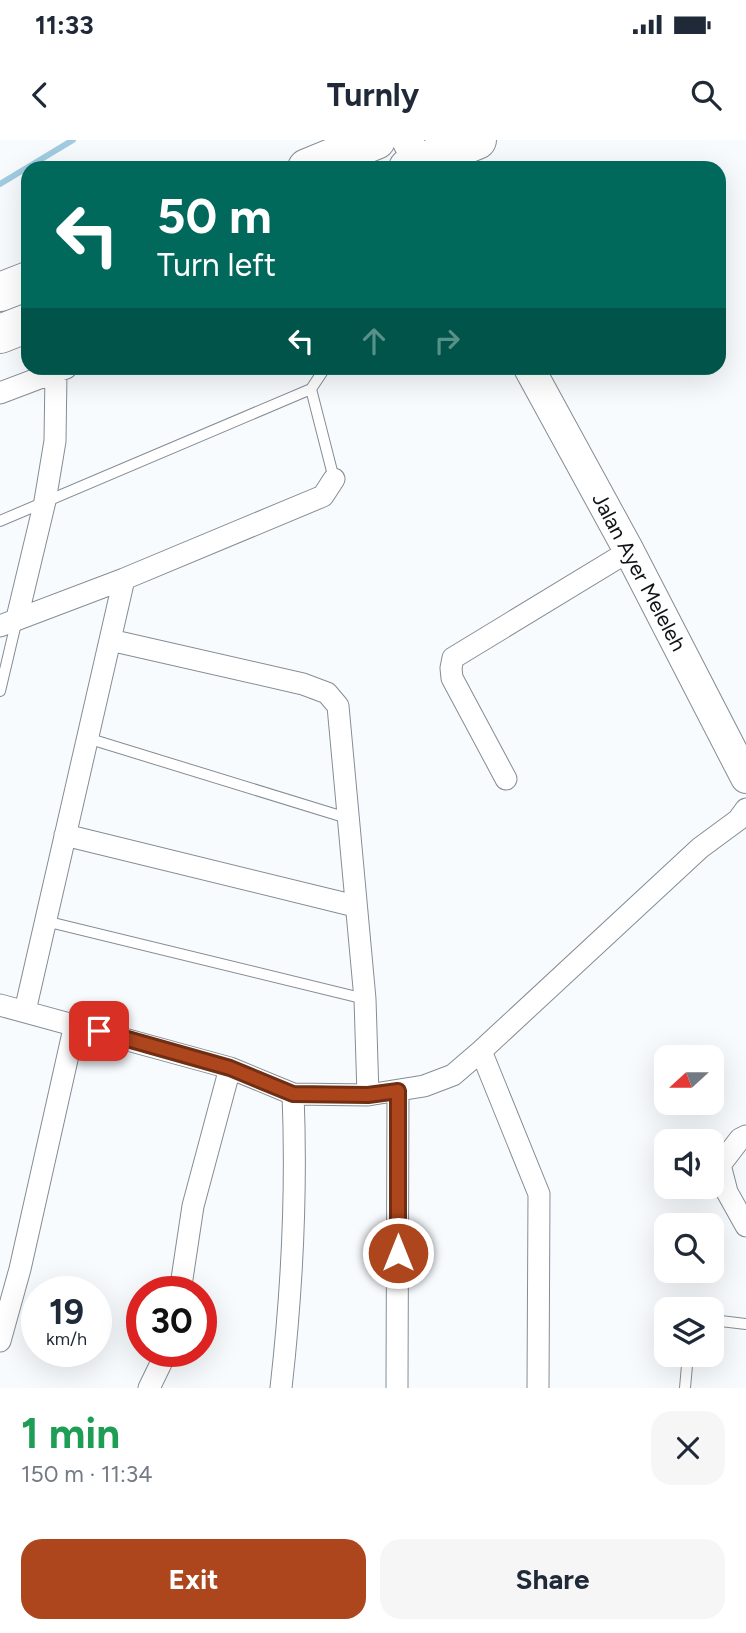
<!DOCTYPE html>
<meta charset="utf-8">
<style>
:root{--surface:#fff;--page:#f6f6f7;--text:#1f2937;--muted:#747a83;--accent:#ad461d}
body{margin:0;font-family:Figtree,sans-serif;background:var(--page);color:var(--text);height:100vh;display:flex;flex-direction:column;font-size:26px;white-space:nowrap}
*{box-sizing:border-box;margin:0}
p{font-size:23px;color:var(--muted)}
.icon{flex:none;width:38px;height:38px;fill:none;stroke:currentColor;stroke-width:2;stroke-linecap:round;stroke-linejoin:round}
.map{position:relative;height:1248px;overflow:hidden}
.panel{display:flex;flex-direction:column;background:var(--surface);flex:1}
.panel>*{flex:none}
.top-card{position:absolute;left:21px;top:21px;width:705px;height:214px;border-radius:21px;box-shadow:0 7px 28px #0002;background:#00695c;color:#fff;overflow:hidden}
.needle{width:46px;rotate:249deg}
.controls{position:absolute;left:654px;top:905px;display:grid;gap:14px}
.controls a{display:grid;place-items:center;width:70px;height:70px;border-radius:14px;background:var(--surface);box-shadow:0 7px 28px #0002;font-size:35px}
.speed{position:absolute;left:21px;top:1136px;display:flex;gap:14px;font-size:35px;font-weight:700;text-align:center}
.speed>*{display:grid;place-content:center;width:91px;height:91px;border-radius:50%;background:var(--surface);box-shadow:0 7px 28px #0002;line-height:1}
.speed small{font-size:18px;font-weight:400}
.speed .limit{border:10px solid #d22;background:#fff;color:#111}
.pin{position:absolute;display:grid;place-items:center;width:60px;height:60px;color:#fff;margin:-30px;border-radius:14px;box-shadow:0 4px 10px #0006}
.me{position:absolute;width:77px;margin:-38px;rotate:0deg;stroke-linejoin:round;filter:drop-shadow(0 0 5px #0008)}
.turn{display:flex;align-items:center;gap:24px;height:147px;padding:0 21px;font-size:32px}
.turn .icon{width:91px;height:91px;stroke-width:2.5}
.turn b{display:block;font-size:49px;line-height:60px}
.lanes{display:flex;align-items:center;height:66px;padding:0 21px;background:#0003;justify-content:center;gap:35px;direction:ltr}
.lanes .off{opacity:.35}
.round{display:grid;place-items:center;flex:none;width:74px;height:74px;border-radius:21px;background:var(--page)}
.summary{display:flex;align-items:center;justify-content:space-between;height:119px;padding:0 21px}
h1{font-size:42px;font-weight:700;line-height:52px;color:#1e9e55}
.cta{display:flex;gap:14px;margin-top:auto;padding:14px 21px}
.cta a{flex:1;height:80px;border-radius:21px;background:var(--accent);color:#fff;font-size:28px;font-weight:700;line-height:80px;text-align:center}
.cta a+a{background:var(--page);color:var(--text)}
.status{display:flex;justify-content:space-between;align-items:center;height:49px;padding:0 35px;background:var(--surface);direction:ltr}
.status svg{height:19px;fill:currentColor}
header{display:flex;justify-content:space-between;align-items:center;height:91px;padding:0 21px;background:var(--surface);font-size:32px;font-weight:700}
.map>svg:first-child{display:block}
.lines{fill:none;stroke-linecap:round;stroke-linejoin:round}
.stream{stroke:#a1cbe0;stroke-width:6}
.lane-casing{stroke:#848d95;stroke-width:12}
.street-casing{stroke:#848d95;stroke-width:23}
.secondary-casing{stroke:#848d95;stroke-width:32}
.highway-casing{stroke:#848d95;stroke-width:40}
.lane{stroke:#fff;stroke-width:10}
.street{stroke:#fff;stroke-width:21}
.secondary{stroke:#fff;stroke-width:30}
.highway{stroke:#fff;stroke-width:38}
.route-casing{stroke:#702e13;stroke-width:18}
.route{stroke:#ad461d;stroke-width:12}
.labels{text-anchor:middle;stroke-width:5;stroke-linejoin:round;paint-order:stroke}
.street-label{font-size:21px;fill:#111417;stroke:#fff}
</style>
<div class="status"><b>11:33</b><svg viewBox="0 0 49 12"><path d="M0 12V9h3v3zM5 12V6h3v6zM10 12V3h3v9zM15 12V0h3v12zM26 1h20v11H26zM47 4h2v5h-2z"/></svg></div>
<header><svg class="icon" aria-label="back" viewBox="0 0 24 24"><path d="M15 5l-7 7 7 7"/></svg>Turnly<svg class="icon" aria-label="search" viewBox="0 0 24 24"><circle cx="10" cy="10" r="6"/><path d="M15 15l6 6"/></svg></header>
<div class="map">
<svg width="746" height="1248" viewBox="0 0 746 1248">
<rect width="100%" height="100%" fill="#f7fbfe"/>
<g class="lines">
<path class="stream" d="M 0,44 L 73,0"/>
<defs>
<path id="lane" d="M 325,228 L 311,249 L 334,339
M 0,381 L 311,249
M 0,551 L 17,479
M 87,598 L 347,678
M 45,781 L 365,859
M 712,1180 L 746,1184
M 685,1248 L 688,1214"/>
<path id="street" d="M 0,253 L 66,228
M 17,478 L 45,361 L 55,301 L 56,232
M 0,486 L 124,439 L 323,356 L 334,339
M 110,500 L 303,544 L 327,553 L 338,566 L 365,859 L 368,955
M 506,639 L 452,538 L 451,528 L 453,518 L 629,411
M 65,695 L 355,766
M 0,865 L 230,928 L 293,954 L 368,955 L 424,946 L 453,935 L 481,911 L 700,708 L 738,680 L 746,669
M 25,871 L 124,439
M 481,911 L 539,1054 L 538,1248
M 746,996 L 740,999 L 720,1025 L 727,1052 L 746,1086
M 180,1152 L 193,1066 L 230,928
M 0,1201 L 20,1129 L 75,884
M 149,1248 L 167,1211
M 281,1248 C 292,1151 297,1052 293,954
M 397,1248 L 398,951"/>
<path id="secondary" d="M 407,0 L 421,28
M 529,228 L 629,411 L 746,638"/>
<path id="highway" d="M 307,28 L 376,0
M 408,28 L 477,0
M 0,152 L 28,141
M 0,194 L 28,183"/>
</defs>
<use href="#lane" class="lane-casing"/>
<use href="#street" class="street-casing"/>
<use href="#secondary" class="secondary-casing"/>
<use href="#highway" class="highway-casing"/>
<use href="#lane" class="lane"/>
<use href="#street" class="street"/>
<use href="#secondary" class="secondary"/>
<use href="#highway" class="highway"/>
</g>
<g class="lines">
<defs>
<path id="route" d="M 99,891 L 230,928 L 293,954 L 368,955 L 398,951 L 398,1113"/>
</defs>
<use href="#route" class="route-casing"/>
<use href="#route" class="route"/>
</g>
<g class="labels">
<g class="street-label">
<text transform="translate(639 432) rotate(62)" y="7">Jalan Ayer Meleleh</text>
</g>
</g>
</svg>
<div class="controls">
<a><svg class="needle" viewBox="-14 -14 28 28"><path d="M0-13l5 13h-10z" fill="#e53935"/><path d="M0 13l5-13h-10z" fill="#747a83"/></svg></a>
<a><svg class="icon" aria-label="sound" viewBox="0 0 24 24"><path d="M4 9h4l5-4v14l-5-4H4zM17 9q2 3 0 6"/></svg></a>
<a><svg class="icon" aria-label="search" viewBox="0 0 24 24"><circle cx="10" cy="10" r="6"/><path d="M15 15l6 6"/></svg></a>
<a><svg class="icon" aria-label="layers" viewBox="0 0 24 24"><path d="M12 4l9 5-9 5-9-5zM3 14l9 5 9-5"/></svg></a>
</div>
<div class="speed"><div>19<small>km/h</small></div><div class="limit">30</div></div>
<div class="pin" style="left:99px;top:891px;background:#d93025"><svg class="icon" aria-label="arrive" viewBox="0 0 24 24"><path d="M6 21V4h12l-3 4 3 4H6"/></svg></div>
<svg class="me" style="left:398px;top:1113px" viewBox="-20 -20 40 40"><circle r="17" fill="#ad461d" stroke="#fff" stroke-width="3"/><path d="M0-11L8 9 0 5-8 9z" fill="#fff"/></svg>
<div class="top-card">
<div class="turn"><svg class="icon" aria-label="left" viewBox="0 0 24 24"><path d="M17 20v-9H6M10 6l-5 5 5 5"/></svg><div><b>50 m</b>Turn left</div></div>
<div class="lanes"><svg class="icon" aria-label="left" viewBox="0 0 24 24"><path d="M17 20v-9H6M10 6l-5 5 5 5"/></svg><svg class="icon off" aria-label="ahead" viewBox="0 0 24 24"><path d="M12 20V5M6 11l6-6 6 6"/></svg><svg class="icon off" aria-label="right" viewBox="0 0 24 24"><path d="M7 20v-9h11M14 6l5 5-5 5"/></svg></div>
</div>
</div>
<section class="panel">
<div class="summary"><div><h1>1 min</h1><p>150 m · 11:34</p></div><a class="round"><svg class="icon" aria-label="close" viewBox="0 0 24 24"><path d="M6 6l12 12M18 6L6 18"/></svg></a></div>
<div class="cta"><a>Exit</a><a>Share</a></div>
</section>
